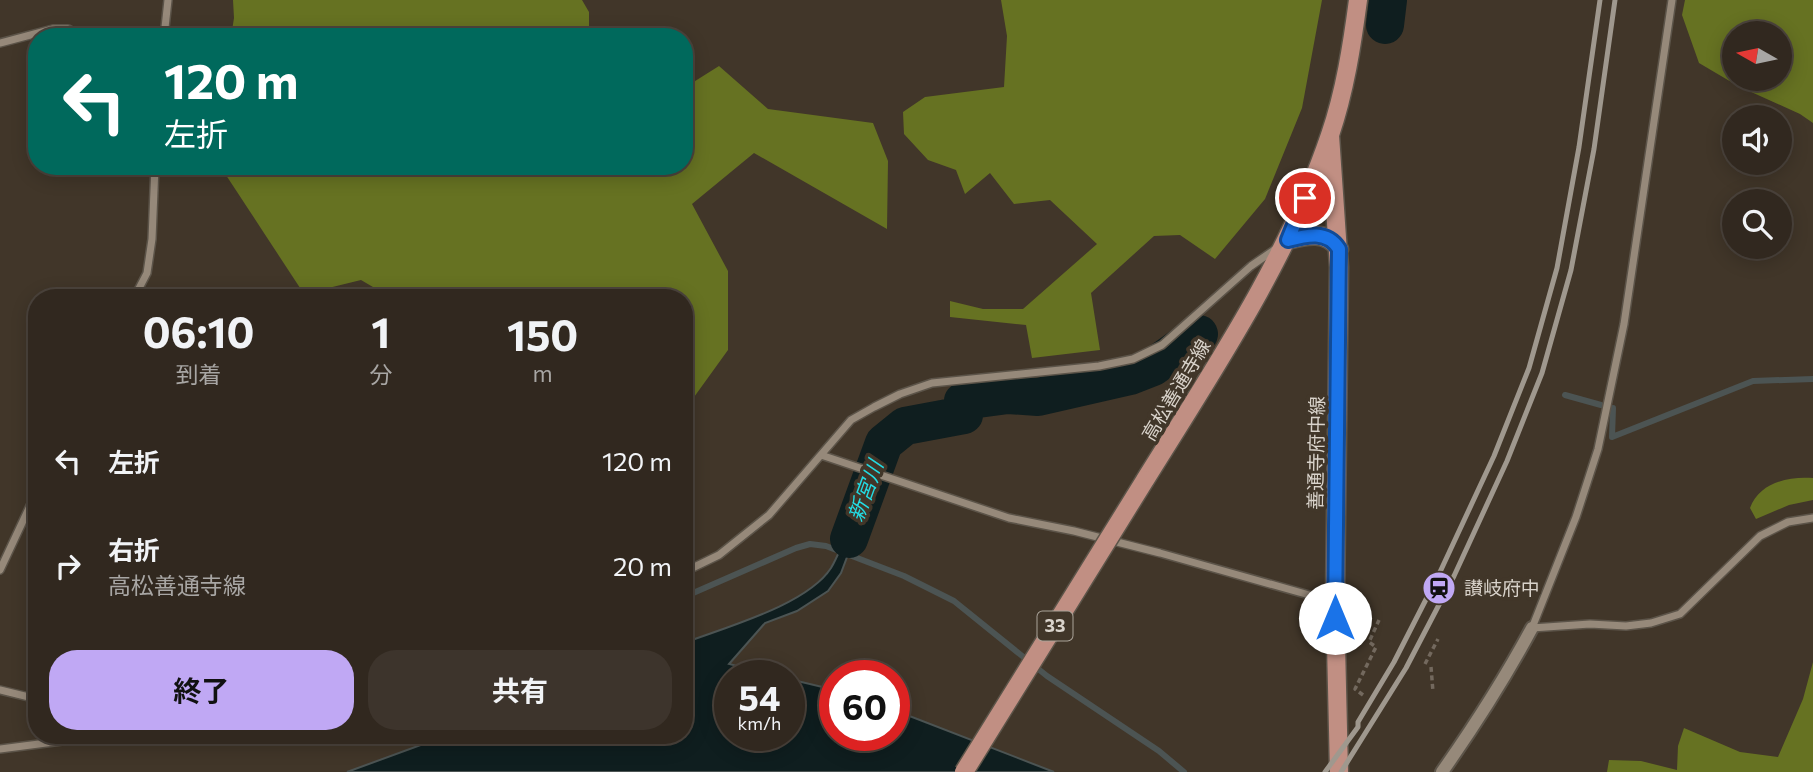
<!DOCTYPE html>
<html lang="ja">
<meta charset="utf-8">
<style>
:root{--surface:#31281f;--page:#3d342c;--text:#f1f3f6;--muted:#a8a6a4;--line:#4c443d;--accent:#c0a8f4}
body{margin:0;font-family:Commissioner,"Noto Sans JP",sans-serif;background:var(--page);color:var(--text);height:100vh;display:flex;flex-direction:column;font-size:26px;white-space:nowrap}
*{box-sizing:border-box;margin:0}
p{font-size:23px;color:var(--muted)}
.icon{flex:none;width:38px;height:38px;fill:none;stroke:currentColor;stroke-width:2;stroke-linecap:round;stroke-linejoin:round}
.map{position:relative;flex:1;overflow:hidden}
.drawer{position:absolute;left:28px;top:289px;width:665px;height:455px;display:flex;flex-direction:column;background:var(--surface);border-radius:28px;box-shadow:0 4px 18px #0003,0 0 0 2px var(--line)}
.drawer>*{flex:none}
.hud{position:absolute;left:28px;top:28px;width:665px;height:147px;border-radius:28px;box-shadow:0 4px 18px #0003,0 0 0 2px var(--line);background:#00695c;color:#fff;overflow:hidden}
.needle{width:46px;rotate:279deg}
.buttons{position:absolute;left:1722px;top:21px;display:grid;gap:14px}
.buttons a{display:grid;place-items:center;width:70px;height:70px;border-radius:50%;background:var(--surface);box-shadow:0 4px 18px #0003,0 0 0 2px var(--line);font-size:35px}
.speed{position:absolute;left:714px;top:660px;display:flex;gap:14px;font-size:35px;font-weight:700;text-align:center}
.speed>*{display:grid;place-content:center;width:91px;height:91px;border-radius:50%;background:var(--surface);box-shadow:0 4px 18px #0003,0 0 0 2px var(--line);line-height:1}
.speed small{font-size:18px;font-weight:400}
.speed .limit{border:10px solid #d22;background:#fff;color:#111}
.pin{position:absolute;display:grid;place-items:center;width:60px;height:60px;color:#fff;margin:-30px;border:4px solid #fff;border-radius:50%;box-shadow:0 2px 7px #0007}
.me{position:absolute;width:77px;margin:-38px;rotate:0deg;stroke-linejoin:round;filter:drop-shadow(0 0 5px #0008)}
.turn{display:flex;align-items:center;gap:24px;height:147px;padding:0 21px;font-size:32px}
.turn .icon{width:91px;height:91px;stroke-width:2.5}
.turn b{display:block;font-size:49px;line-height:60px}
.eta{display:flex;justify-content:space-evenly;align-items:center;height:119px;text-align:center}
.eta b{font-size:42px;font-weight:700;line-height:49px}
.cta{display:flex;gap:14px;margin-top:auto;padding:14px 21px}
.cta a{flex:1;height:80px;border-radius:28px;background:var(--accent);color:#111;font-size:28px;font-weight:700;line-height:80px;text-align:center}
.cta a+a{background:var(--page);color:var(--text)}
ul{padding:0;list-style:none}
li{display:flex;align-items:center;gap:21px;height:105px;padding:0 21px}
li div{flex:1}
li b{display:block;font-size:26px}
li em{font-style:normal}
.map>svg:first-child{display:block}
.forest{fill:#667222;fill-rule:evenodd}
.water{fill:#0f1e1f;stroke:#4c5453;stroke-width:2}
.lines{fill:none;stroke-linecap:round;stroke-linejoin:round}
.stream{stroke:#4c5453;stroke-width:6}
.river{stroke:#0f1e1f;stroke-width:38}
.minor-casing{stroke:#5c5449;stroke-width:10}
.tertiary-casing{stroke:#5c5449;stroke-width:16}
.primary-casing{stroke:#5c5449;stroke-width:21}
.path{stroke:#73695e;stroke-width:3.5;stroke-dasharray:5 3.5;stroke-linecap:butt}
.minor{stroke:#96897a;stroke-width:7}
.tertiary{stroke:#96897a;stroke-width:12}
.primary{stroke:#c18f83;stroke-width:18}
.rail{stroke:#9f988e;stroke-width:5}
.primary-bridge-casing{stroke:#5c5449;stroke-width:21;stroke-linecap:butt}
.primary-bridge{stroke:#c18f83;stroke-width:18}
.route-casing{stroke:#114b97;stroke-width:18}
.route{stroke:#1a73e8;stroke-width:12}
.labels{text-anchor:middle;stroke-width:7;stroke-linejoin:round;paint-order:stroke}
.shield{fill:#413629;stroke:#aba49a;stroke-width:2}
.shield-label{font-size:18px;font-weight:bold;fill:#d9d3cb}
.street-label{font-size:19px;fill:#d9d3cb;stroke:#413629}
.poi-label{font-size:19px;fill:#d9d3cb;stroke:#413629;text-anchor:start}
.water-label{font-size:21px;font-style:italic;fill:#23dce4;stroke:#413629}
</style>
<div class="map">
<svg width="1813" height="772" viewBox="0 0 1813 772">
<rect width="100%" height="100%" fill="#413629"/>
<path class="forest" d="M 233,0 L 582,0 L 589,12 L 589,37 L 231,37 L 234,18 Z
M 1001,0 L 1322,0 L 1302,108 L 1265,199 L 1215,259 L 1180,235 L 1154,236 L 1091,293 L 1100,350 L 1032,358 L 1026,325 L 950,317 L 950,301 L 983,309 L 1023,309 L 1097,244 L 1050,200 L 1014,204 L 990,173 L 965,194 L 956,170 L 928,160 L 904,134 L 903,112 L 925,97 L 1004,87 L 1007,36 Z
M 1685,0 L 1813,0 L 1813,123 L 1800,114 L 1738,86 L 1699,63 L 1682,15 ZM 1780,33 L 1780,79 L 1734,79 L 1734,33 Z
M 719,66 L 768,109 L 873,123 L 888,161 L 887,229 L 754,153 L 692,204 L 728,271 L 728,350 L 684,411 L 684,298 L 390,297 L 361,280 L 304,294 L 220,166 L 684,166 L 684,88 Z
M 1813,478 L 1813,500 L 1789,505 L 1756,519 L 1750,508 C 1759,483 1788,476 1813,478 Z
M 1813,662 L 1813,772 L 1607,772 L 1609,760 L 1641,761 L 1677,770 L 1678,746 L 1684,728 L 1740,752 L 1778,757 L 1803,699 Z"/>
<path class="water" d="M 864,488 L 872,491 L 841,573 L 828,591 L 797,611 L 765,623 L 729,664 L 774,675 L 730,676 L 730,735 L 789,735 L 789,679 L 835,690 L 835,735 L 894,735 L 894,710 L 1054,772 L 347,772 L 448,735 L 684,735 L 684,643 C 726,627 807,605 831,568 C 844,546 854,512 864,488 Z"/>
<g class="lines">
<path class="stream" d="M 1565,395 L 1601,405
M 1613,408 L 1612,437 L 1753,381 L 1813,379
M 684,597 L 796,548 L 810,544 L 826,546 L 904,576 L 954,601 L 1047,676 L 1159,751 L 1184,772"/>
<path class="river" d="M 1385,25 L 1388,0
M 849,539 L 884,443 L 905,426 L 964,415 L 963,401 L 1008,395 L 1038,397 L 1130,376 L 1153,367 L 1199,334"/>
<defs>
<path id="minor" d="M 1672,0 L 1624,324 L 1598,449 L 1576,517 L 1532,628 L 1590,624 L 1626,626 L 1651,623 L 1680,614 L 1760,536 L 1788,522 L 1813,518
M 164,37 L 168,0
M 0,43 L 53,29 L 68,29 L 83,37
M 134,298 L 147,273 L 152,239 L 155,166
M 821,455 L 1009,518 L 1074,531 L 1160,553 L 1334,602
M 0,570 L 37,491
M 684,572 L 719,555 L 769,515 L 851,420 L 874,407 L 900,394 L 932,383 L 1099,366 L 1133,359 L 1162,345 L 1251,266 L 1277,248
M 0,690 L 37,699
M 0,749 L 108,735"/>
<path id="tertiary" d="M 1442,772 C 1475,725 1505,678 1532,628"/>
<path id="primary" d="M 1330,135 L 1339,267 L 1335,602 L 1339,772
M 1288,240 C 1306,235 1327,230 1339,249
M 1145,480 C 1214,369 1288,259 1330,135 C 1345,91 1352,45 1358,0"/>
</defs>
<use href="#minor" class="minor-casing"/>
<use href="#tertiary" class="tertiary-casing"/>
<use href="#primary" class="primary-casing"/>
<path class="path" d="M 1425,664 L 1438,639
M 1431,667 L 1433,692
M 1363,695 L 1355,689 L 1376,647 L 1369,642 L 1379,620"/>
<use href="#minor" class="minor"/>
<use href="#tertiary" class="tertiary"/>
<use href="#primary" class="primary"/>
<path class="rail" d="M 1325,772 L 1358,727 L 1358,722 L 1394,662 L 1440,572 L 1494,456 L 1529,368 L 1557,268 L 1579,147 L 1600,0
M 1341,772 L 1406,668 L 1454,576 L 1507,461 L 1542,373 L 1571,270 L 1594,149 L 1615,0"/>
<defs>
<path id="primary-bridge" d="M 964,772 L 1145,480"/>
</defs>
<use href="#primary-bridge" class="primary-bridge-casing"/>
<use href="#primary-bridge" class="primary-bridge"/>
</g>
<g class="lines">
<defs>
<path id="route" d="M 1305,198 L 1288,240 C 1307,235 1327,230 1339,249 L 1335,618"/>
</defs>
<use href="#route" class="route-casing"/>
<use href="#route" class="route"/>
</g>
<defs>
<symbol id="station-disc" viewBox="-11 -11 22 22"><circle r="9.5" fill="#c0a8f4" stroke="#413629"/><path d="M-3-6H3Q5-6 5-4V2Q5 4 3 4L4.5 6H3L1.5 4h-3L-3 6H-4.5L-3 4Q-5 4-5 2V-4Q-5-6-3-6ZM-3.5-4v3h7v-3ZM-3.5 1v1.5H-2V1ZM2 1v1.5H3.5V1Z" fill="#111"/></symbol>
</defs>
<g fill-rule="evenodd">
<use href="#station-disc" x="1420" y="569" width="38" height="38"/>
</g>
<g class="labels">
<rect class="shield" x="1037.5" y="611.5" width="35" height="29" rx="5"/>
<g class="shield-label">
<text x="1055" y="632">33</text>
</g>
<g class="street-label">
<text transform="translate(1176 390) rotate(-59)" y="7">高松善通寺線</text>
<text transform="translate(1316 453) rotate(-89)" y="7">善通寺府中線</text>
</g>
<g class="poi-label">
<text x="1464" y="595">讃岐府中</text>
</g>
<g class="water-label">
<text transform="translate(866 491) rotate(-70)" y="7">新宮川</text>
</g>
</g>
</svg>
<div class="buttons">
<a><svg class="needle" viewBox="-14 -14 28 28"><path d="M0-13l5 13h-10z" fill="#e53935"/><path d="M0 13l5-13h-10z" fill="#a8a6a4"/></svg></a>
<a><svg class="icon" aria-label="sound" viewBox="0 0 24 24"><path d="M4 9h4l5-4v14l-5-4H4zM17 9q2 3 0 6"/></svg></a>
<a><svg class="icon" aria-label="search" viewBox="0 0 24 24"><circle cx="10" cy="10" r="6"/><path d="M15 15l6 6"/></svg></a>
</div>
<div class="speed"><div>54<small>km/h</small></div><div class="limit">60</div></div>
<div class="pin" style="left:1305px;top:198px;background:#d93025"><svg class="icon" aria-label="arrive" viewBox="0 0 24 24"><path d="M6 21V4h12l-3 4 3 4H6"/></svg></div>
<svg class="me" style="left:1335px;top:618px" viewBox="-20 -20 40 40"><circle r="19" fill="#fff"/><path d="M0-13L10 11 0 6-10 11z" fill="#1a73e8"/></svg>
<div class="hud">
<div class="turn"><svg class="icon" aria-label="left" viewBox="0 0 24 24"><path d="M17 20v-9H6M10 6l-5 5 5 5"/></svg><div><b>120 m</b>左折</div></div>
</div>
<section class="drawer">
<div class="eta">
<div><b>06:10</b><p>到着</p></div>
<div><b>1</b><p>分</p></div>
<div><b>150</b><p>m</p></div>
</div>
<ul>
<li><svg class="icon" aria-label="left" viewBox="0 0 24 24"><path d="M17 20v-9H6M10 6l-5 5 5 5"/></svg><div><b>左折</b></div><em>120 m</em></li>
<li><svg class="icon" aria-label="right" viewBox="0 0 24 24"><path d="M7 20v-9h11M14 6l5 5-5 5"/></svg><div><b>右折</b><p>高松善通寺線</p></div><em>20 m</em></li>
</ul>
<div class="cta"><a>終了</a><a>共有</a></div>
</section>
</div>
